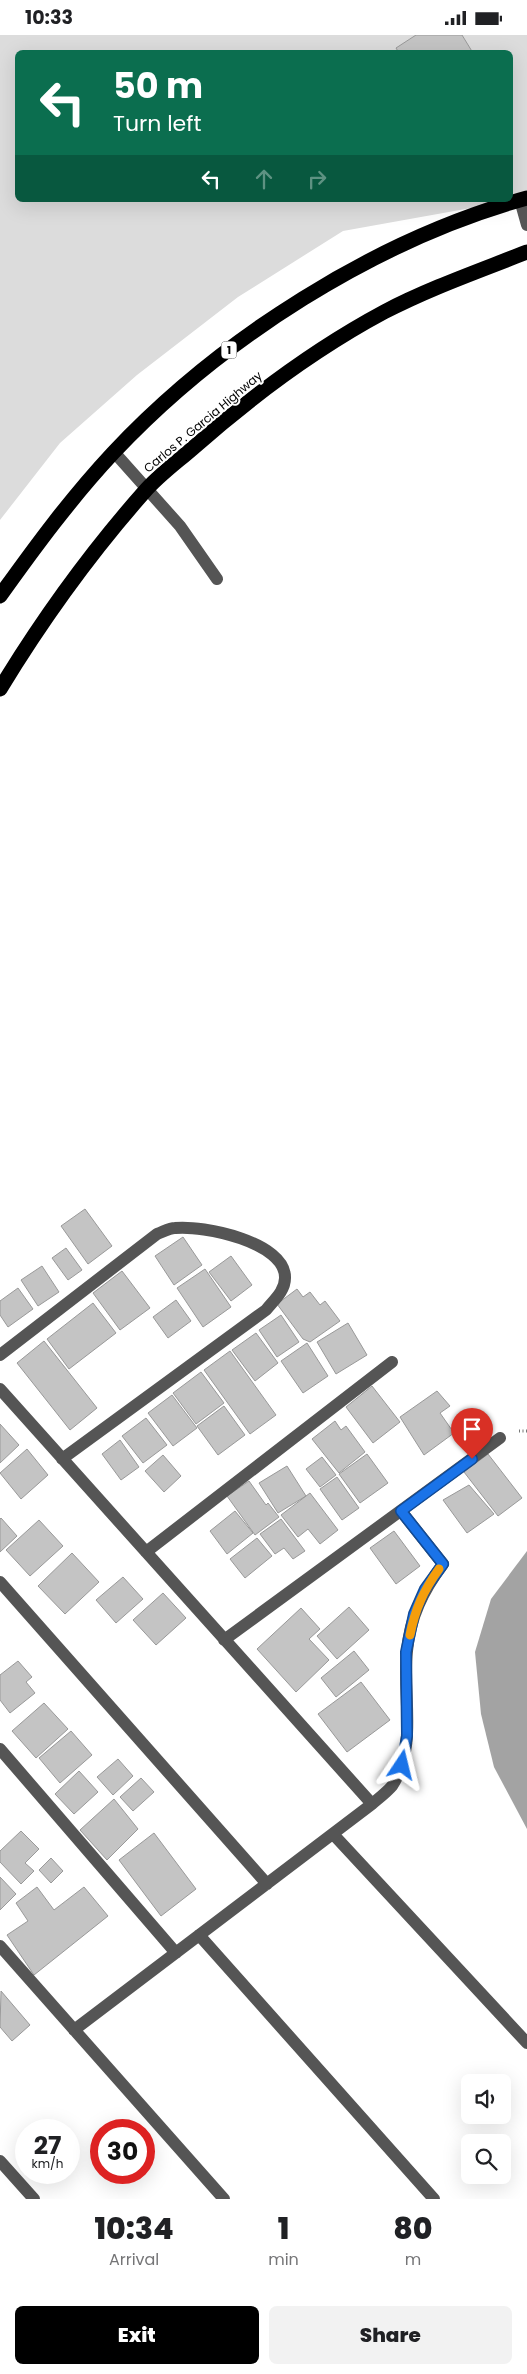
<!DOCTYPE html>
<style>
:root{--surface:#fff;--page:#f2f2f2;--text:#202124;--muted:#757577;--accent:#000}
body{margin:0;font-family:Poppins,sans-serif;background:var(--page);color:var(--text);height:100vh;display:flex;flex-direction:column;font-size:19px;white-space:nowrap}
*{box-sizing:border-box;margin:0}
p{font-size:16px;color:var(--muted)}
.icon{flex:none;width:28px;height:28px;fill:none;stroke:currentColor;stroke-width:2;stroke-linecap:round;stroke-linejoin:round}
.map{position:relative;height:2164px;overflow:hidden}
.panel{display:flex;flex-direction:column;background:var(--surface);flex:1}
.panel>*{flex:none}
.guide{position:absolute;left:15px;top:15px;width:498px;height:152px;border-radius:8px;box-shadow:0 5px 20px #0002;background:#0b6e4f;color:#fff;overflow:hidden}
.tools{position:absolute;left:461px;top:2039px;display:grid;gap:10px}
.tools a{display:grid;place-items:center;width:50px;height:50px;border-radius:8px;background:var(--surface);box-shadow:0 5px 20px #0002;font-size:25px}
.speed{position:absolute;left:15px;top:2084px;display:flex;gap:10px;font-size:25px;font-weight:700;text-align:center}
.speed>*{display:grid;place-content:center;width:65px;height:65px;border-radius:50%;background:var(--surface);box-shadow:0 5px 20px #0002;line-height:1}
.speed small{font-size:12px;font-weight:400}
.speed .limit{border:8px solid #d22;background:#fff;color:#111}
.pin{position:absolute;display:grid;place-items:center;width:42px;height:42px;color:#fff;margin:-51px -21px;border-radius:50% 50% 50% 0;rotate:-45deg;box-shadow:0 0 5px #0007}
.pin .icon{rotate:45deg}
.me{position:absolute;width:55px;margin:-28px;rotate:10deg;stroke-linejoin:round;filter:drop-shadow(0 0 4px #0008)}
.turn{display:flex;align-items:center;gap:18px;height:105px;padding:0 15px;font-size:22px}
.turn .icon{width:65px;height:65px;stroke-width:2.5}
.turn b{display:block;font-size:35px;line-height:42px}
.lanes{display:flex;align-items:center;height:48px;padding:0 15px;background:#0003;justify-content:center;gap:25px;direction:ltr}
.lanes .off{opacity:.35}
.eta{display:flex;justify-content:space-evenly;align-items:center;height:85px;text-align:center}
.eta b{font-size:30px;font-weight:800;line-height:35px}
.action{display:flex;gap:10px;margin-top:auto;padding:10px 15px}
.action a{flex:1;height:58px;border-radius:8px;background:var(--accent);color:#fff;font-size:20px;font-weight:800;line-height:58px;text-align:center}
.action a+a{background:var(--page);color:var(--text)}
.status{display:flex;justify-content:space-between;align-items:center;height:35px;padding:0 25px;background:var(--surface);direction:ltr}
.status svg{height:14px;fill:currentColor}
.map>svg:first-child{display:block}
.green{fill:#dcdcdc;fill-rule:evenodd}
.water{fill:#a3a3a3}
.building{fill:#c4c4c4;stroke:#999}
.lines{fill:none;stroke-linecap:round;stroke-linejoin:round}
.path{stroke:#777;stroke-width:3;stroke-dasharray:1 2.5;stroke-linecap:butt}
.minor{stroke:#555;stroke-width:12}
.highway{stroke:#000;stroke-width:15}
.route-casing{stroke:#114b97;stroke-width:12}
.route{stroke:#1a73e8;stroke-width:9}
.slow{stroke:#f59e0b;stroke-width:9}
.labels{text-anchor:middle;stroke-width:4;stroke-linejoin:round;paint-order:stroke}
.shield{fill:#fff;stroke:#4c4c4c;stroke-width:1}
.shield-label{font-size:11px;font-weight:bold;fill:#000}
.street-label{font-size:12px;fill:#000;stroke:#fff}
</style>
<div class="status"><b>10:33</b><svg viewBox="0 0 49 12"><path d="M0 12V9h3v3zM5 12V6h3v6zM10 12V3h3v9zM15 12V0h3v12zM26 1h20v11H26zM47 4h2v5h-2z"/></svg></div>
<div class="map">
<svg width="527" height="2164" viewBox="0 0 527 2164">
<rect width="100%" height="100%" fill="#fff"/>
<path class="green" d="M 0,0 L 527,0 L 527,163 L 343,196 L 238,262 L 137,340 L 60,408 L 0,485 ZM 18,18 L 510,18 L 510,165 L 18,165 Z"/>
<path class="water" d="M 527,1516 L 527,1794 L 494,1732 L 481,1679 L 475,1617 L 491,1564 Z"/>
<path class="building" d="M 416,0 L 462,0 L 473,18 L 399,18 L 396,13 Z
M 85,1174 L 112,1211 L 88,1229 L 61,1191 Z
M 183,1202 L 202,1230 L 174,1250 L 155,1221 Z
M 66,1213 L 82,1235 L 68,1245 L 52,1223 Z
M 231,1221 L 252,1250 L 231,1266 L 209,1237 Z
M 42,1231 L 59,1257 L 38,1271 L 21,1245 Z
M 205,1234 L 231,1272 L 203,1292 L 177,1253 Z
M 122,1236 L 150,1273 L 120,1295 L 93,1258 Z
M 18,1253 L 33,1274 L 8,1292 L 0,1280 L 0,1266 Z
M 297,1254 L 303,1262 L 310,1257 L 320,1270 L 325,1266 L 340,1286 L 310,1307 L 303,1304 L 277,1269 Z
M 176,1265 L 191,1286 L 168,1303 L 153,1282 Z
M 93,1268 L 116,1298 L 69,1334 L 47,1304 Z
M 281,1280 L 299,1307 L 277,1322 L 259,1295 Z
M 348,1288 L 367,1320 L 336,1339 L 317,1307 Z
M 256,1298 L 278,1328 L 255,1346 L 232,1315 Z
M 44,1306 L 97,1373 L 70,1395 L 17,1328 Z
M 307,1308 L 328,1341 L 303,1358 L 281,1326 Z
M 230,1316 L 276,1380 L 250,1399 L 204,1335 Z
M 201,1337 L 224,1368 L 196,1389 L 173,1358 Z
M 372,1351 L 400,1387 L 373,1408 L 346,1372 Z
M 437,1356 L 450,1371 L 440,1378 L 454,1398 L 424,1420 L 400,1382 Z
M 172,1360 L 197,1393 L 173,1411 L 148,1378 Z
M 224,1371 L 245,1400 L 218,1420 L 197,1391 Z
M 146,1383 L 167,1410 L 143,1428 L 122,1401 Z
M 335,1386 L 341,1395 L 346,1391 L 365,1417 L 339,1438 L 312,1404 Z
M 0,1389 L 19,1410 L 0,1428 Z
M 120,1405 L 139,1432 L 121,1445 L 102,1419 Z
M 27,1414 L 48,1440 L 21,1464 L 0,1438 Z
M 367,1419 L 388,1448 L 360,1468 L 339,1439 Z
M 488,1419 L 522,1463 L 498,1481 L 464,1437 Z
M 163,1420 L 181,1441 L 164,1457 L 145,1436 Z
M 322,1422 L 336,1440 L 320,1452 L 306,1434 Z
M 287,1431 L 306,1461 L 278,1478 L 259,1448 Z
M 337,1442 L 359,1473 L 342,1485 L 320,1454 Z
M 249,1446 L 266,1470 L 268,1468 L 279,1482 L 255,1500 L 227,1461 Z
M 469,1450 L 494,1479 L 467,1498 L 443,1465 Z
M 310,1458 L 338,1495 L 320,1509 L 308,1494 L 298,1502 L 281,1480 Z
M 235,1476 L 253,1498 L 227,1519 L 210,1496 Z
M 1,1483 L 17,1501 L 0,1517 L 0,1484 Z
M 281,1484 L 305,1516 L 293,1524 L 284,1513 L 275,1519 L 260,1499 Z
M 39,1485 L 63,1511 L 30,1541 L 6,1515 Z
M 394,1496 L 420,1531 L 396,1549 L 370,1513 Z
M 257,1503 L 272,1521 L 245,1543 L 230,1524 Z
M 72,1518 L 99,1547 L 65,1579 L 38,1551 Z
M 123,1542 L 143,1564 L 116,1588 L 96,1565 Z
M 163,1558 L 186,1583 L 156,1610 L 133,1585 Z
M 349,1572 L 369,1595 L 337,1624 L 317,1601 Z
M 301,1573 L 320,1594 L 309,1604 L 329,1625 L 296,1657 L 257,1614 Z
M 354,1616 L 369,1635 L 336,1662 L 321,1643 Z
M 18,1626 L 32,1642 L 26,1647 L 35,1658 L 10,1678 L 0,1665 L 0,1640 Z
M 361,1647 L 390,1685 L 347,1717 L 318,1679 Z
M 44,1668 L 68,1694 L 36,1723 L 12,1696 Z
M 71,1696 L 92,1720 L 60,1748 L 39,1723 Z
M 118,1724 L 133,1741 L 113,1760 L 97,1742 Z
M 79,1736 L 98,1757 L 74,1779 L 55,1759 Z
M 141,1743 L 154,1757 L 133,1776 L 120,1762 Z
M 114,1764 L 138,1794 L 107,1825 L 80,1795 Z
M 21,1796 L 39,1814 L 25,1828 L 34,1836 L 21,1849 L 0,1827 L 0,1816 Z
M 154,1798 L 196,1854 L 161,1881 L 119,1825 Z
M 51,1823 L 63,1836 L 51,1848 L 39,1835 Z
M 0,1842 L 16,1859 L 0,1875 Z
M 37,1852 L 54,1875 L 84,1852 L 108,1881 L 34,1940 L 7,1900 L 28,1886 L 16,1868 Z
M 1,1956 L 30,1990 L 12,2006 L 0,1992 Z"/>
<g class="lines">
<path class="path" d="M 519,1396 L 527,1396"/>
<path class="minor" d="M 520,165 L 527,190
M 114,417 L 180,491 L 217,544
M 0,1320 L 157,1199 C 163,1197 169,1193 175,1193 C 203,1190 286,1207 285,1243 C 285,1256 274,1265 266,1275 L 62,1424
M 0,1354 L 372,1769
M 146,1517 L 392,1327
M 0,1547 L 267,1849
M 224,1605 L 500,1403
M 0,1714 L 176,1918
M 333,1799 L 527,2008
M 199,1900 L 434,2164
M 0,1911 L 224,2164
M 74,1995 L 372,1769 C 379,1763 387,1757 392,1751 C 418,1711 402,1660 407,1616 C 410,1582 423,1556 443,1529 L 401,1476
M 0,2126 L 34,2164"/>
<path class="highway" d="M 0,561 C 35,512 71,463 113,418 C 220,304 375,205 527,163
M 0,654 C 42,585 91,517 145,456 C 159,440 177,427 193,413 C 252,361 315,314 384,277 C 430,253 479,236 527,217"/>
</g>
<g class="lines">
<defs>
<path id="route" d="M 402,1730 L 407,1701 L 406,1617 L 414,1579 L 425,1554 L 443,1529 L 401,1476 L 472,1424"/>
</defs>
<use href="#route" class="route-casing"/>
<use href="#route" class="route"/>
<path class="slow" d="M 410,1600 C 415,1574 424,1555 439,1534"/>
</g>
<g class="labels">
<rect class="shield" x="221.5" y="306.5" width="15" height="17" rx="4"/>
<g class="shield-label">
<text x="229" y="319">1</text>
</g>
<g class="street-label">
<text transform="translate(203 387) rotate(-40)" y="4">Carlos P. Garcia Highway</text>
</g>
</g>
</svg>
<div class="tools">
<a><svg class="icon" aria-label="sound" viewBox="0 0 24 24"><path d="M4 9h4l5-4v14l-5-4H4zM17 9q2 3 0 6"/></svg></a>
<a><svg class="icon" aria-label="search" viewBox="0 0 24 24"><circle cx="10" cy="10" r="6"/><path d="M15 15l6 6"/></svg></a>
</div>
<div class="speed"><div>27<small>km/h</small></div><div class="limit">30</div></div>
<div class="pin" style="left:472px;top:1424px;background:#d93025"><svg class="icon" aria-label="arrive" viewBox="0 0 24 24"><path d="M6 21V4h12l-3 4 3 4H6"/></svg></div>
<svg class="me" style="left:402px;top:1730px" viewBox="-20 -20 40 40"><path d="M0-17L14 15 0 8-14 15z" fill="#1a73e8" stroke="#fff" stroke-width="4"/></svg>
<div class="guide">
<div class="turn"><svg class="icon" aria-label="left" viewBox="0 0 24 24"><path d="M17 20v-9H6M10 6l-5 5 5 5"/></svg><div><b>50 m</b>Turn left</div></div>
<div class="lanes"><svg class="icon" aria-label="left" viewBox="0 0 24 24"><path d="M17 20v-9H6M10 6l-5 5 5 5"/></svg><svg class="icon off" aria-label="ahead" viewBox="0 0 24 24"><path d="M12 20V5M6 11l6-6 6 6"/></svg><svg class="icon off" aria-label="right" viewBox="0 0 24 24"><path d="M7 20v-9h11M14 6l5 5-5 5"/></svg></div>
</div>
</div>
<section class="panel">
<div class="eta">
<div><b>10:34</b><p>Arrival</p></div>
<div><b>1</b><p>min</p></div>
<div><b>80</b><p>m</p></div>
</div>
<div class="action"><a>Exit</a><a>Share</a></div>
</section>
